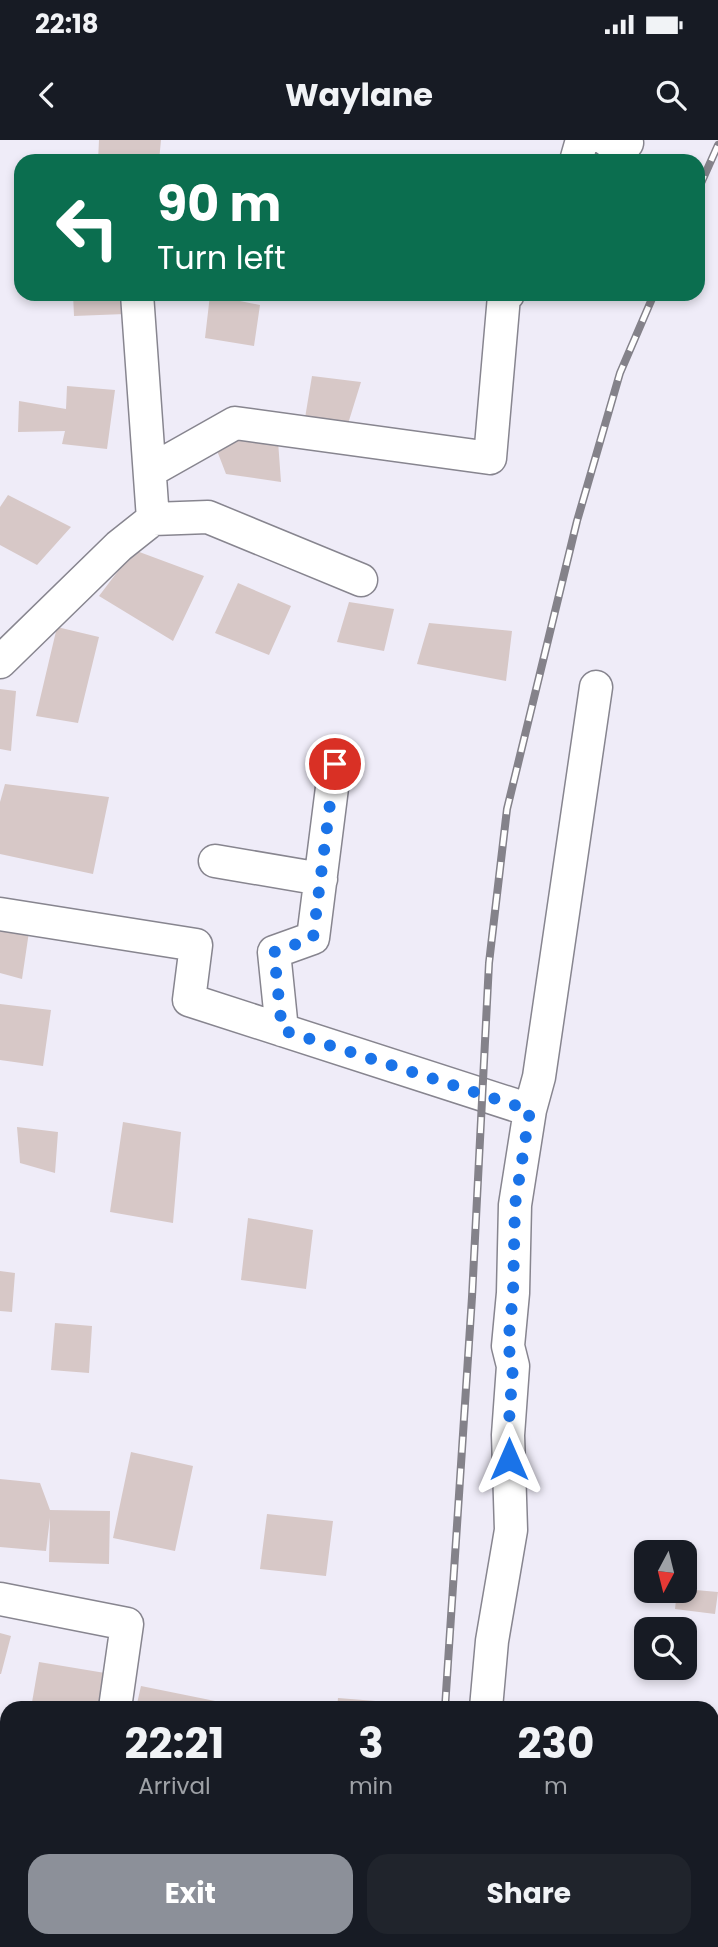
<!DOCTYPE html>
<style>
:root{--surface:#171b24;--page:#20242c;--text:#f1f3f6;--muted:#9ea1a6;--accent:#8c9099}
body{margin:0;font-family:Poppins,sans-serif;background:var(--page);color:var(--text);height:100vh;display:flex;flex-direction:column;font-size:26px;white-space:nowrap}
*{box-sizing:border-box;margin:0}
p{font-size:23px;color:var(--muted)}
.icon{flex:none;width:38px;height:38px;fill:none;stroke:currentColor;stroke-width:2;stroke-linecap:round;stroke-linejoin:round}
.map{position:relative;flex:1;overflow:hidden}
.drawer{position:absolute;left:0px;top:1561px;width:719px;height:247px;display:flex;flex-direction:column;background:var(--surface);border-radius:21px 21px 0 0;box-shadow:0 4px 10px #0003}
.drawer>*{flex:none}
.top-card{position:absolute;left:14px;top:14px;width:691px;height:147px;border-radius:21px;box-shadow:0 4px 10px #0003;background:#0b6e4f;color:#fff;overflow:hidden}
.needle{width:46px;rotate:187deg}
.buttons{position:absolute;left:634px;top:1400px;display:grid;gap:14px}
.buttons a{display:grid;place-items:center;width:63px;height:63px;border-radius:14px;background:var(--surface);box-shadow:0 4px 10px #0003;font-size:35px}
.pin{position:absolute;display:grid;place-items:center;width:60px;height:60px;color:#fff;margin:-30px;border:4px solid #fff;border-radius:50%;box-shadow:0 2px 7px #0007}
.me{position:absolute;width:77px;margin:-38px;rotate:0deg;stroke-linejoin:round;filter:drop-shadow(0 0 5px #0008)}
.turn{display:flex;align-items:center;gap:24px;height:147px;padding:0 28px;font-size:32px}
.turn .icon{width:91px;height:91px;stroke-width:2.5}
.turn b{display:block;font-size:49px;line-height:60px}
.eta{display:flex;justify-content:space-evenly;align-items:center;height:119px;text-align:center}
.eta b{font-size:42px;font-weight:700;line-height:49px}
.button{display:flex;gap:14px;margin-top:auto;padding:14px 28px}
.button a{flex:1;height:80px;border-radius:21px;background:var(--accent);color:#fff;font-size:28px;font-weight:700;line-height:80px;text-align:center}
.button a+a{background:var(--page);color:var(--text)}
.status{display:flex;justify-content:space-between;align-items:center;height:49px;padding:0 35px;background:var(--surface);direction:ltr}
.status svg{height:19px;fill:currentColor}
header{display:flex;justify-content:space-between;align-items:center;height:91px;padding:0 28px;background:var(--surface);font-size:32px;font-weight:700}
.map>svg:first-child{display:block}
.building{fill:#d7c8c7}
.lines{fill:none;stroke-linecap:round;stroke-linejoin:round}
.minor-casing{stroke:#87858f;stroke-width:35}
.minor{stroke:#fff;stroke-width:32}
.rail-casing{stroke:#84828a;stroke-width:8}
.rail{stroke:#fff;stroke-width:5;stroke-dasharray:16;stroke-linecap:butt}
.route{stroke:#1a73e8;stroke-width:12;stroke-dasharray:0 21.6}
</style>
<div class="status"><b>22:18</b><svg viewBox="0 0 49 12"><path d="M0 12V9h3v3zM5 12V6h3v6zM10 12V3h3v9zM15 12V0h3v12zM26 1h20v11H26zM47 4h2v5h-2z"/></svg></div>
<header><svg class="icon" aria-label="back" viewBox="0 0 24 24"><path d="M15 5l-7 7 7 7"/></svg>Waylane<svg class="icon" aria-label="search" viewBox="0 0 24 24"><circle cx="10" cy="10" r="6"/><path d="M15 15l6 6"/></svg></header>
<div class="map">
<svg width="718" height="1807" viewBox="0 0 718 1807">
<rect width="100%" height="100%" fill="#efecf8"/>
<path class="building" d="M 99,0 L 161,0 L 159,21 L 98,21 Z
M 73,154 L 120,154 L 125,174 L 74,176 Z
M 210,155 L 260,165 L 254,206 L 205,198 Z
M 312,236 L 361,242 L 347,287 L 305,278 Z
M 67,246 L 115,250 L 107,309 L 62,304 L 65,291 L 18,292 L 19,261 L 66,269 Z
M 244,295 L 278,301 L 281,342 L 226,334 L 216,308 Z
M 8,355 L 71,387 L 37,425 L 0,405 L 0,367 Z
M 134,410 L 204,436 L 173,501 L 99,456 Z
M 238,443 L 291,466 L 269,515 L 215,493 Z
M 349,462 L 394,469 L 384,511 L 337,502 Z
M 429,483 L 512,491 L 506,541 L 417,524 Z
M 57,487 L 99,497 L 78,583 L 36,576 Z
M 0,549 L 16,551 L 11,611 L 0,609 Z
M 5,644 L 109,657 L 93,734 L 0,714 L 0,662 Z
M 0,781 L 30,785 L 22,839 L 0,833 Z
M 0,864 L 51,870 L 43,926 L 0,920 Z
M 123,982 L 181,992 L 173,1083 L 110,1072 Z
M 17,987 L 58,992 L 55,1033 L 20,1023 Z
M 248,1078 L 313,1090 L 306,1149 L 241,1140 Z
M 0,1131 L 15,1133 L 12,1172 L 0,1171 Z
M 55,1183 L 92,1186 L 89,1233 L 51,1230 Z
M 131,1312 L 193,1326 L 175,1411 L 113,1398 Z
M 0,1339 L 40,1343 L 50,1370 L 110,1371 L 109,1424 L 49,1422 L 50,1378 L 46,1411 L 0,1407 Z
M 267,1374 L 333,1381 L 326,1436 L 260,1429 Z
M 684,1449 L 718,1452 L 715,1474 L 675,1469 L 677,1451 L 684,1451 Z
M 0,1493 L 11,1496 L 1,1534 L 0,1534 Z
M 39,1522 L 105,1533 L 99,1568 L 31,1568 Z
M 141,1546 L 220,1562 L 219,1568 L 136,1568 Z
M 338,1558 L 388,1562 L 387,1568 L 337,1568 Z
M 0,1707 L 7,1709 L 7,1765 L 0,1762 Z
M 82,1801 L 122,1801 L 120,1807 L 87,1807 L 81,1805 Z
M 261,1801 L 296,1801 L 294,1807 L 280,1807 Z"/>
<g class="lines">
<defs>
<path id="minor" d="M 607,0 L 627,3
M 576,21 L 582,0
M 137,154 L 153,379
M 150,331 L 235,283 L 490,318 L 504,156 L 508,154
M 0,522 L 119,406 L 153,379 L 208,377 L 361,440
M 215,721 L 321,739
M 0,774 L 196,805 L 189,860 L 530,970
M 282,890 L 274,812 L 313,798 L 335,624
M 0,1459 L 127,1484 L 115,1568
M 486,1568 L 492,1501 L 511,1390 L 508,1295 L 513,1226 L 508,1206 L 513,1153 L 515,1065 L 530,970 L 539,937 L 596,547
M 712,1645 L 718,1607
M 53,1807 L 54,1801
M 474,1807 L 474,1801
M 683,1807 L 685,1801"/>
</defs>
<use href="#minor" class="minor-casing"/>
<use href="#minor" class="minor"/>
<defs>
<path id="rail" d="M 698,50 L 718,5
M 445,1568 L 472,1157 L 489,823 L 507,669 L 577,381 L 620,233 L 654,154
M 429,1807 L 430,1801"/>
</defs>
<use href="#rail" class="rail-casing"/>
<use href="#rail" class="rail"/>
</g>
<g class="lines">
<path class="route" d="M 335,624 L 313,798 L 274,812 L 282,890 L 530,970 L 515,1065 L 513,1153 L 508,1206 L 513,1226 L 508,1295 L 509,1319"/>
</g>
</svg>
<div class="buttons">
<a><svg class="needle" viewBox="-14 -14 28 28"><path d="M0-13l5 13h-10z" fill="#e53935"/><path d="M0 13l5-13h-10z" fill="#9ea1a6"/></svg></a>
<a><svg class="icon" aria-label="search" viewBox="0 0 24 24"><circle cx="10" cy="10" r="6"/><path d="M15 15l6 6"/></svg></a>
</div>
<div class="pin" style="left:335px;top:624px;background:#d93025"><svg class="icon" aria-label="arrive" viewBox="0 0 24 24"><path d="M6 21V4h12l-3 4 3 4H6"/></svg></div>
<svg class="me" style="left:509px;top:1319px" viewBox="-20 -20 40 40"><path d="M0-17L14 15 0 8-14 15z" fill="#1a73e8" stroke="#fff" stroke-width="4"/></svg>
<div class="top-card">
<div class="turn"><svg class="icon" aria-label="left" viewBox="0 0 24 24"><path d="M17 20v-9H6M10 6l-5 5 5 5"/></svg><div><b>90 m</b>Turn left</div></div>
</div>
<section class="drawer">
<div class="eta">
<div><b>22:21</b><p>Arrival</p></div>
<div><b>3</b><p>min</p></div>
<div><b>230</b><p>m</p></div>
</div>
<div class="button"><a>Exit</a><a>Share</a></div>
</section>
</div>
